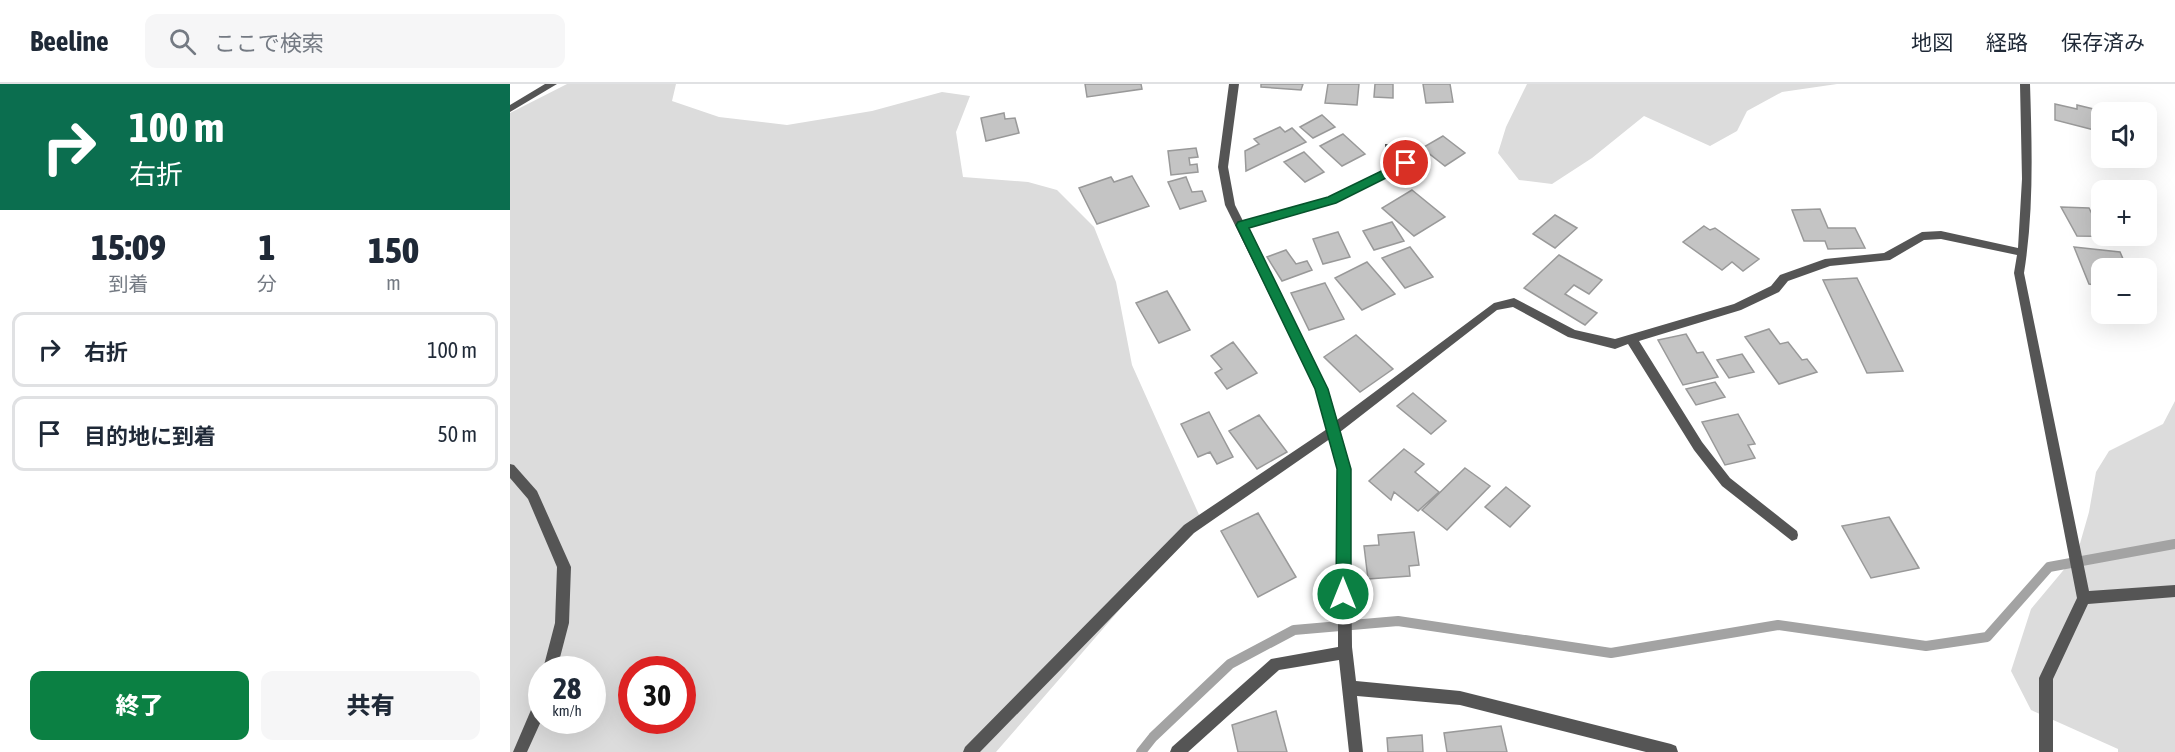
<!DOCTYPE html>
<html lang="ja">
<meta charset="utf-8">
<style>
:root{--surface:#fff;--page:#f6f6f7;--text:#1f2937;--muted:#747a83;--line:#e0e1e3;--accent:#0b8043}
body{margin:0;font-family:"Asap Condensed","Noto Sans JP",sans-serif;background:var(--page);color:var(--text);height:100vh;display:flex;flex-direction:column;font-size:22px;white-space:nowrap}
*{box-sizing:border-box;margin:0}
p{font-size:20px;color:var(--muted)}
.icon{flex:none;width:33px;height:33px;fill:none;stroke:currentColor;stroke-width:2;stroke-linecap:round;stroke-linejoin:round}
.map{position:relative;flex:1;overflow:hidden}
.drawer{display:flex;flex-direction:column;background:var(--surface);width:510px}
.drawer>*{flex:none}
.banner{background:#0b6e4f;color:#fff;overflow:hidden}
.tools{position:absolute;left:1581px;top:18px;display:grid;gap:12px}
.tools a{display:grid;place-items:center;width:66px;height:66px;border-radius:12px;background:var(--surface);box-shadow:0 6px 24px #0002;font-size:30px}
.speed{position:absolute;left:18px;top:572px;display:flex;gap:12px;font-size:30px;font-weight:700;text-align:center}
.speed>*{display:grid;place-content:center;width:78px;height:78px;border-radius:50%;background:var(--surface);box-shadow:0 6px 24px #0002;line-height:1}
.speed small{font-size:15px;font-weight:400}
.speed .limit{border:9px solid #d22;background:#fff;color:#111}
.pin{position:absolute;display:grid;place-items:center;width:51px;height:51px;color:#fff;margin:-26px;border:3px solid #fff;border-radius:50%;box-shadow:0 2px 6px #0007}
.me{position:absolute;width:66px;margin:-33px;rotate:0deg;stroke-linejoin:round;filter:drop-shadow(0 0 4px #0008)}
.turn{display:flex;align-items:center;gap:21px;height:126px;padding:0 30px;font-size:27px}
.turn .icon{width:78px;height:78px;stroke-width:2.5}
.turn b{display:block;font-size:42px;line-height:51px}
.eta{display:flex;justify-content:space-evenly;align-items:center;height:102px;text-align:center}
.eta b{font-size:36px;font-weight:800;line-height:42px}
.primary-button{display:flex;gap:12px;margin-top:auto;padding:12px 30px}
.primary-button a{flex:1;height:69px;border-radius:12px;background:var(--accent);color:#fff;font-size:24px;font-weight:800;line-height:69px;text-align:center}
.primary-button a+a{background:var(--page);color:var(--text)}
ul{padding:0;list-style:none}
li{display:flex;align-items:center;gap:18px;height:75px;margin:0 12px 9px;padding:0 18px;border:3px solid var(--line);border-radius:12px}
li div{flex:1}
li b{display:block;font-size:22px}
li em{font-style:normal}
header{display:flex;align-items:center;gap:36px;box-sizing:border-box;height:84px;padding:0 30px;background:var(--surface);border-bottom:2px solid var(--line)}
header strong{font-size:28px}
nav{display:flex;gap:33px;margin-inline-start:auto;font-size:21px}
.search{width:420px;height:54px;background:var(--page);display:flex;align-items:center;gap:15px;box-sizing:border-box;padding:0 21px;border-radius:12px;color:var(--muted);font-size:22px}
main{display:flex;flex:1;min-height:0}
.map>svg:first-child{display:block}
.green{fill:#dcdcdc;fill-rule:evenodd}
.lines{fill:none;stroke-linecap:round;stroke-linejoin:round}
.stream{stroke:#a3a3a3;stroke-width:10}
.building{fill:#c4c4c4;stroke:#999;stroke-width:1.5}
.service{fill:#555;fill-rule:evenodd}
.minor{fill:#555;fill-rule:evenodd}
.route{fill:#0b8043;stroke:#07532c;stroke-width:1.5}
</style>
<header>
<strong>Beeline</strong>
<div class="search"><svg class="icon" aria-label="search" viewBox="0 0 24 24"><circle cx="10" cy="10" r="6"/><path d="M15 15l6 6"/></svg>ここで検索</div>
<nav><a>地図</a><a>経路</a><a>保存済み</a></nav>
</header>
<main>
<section class="drawer">
<div class="banner">
<div class="turn"><svg class="icon" aria-label="right" viewBox="0 0 24 24"><path d="M7 20v-9h11M14 6l5 5-5 5"/></svg><div><b>100 m</b>右折</div></div>
</div>
<div class="eta">
<div><b>15:09</b><p>到着</p></div>
<div><b>1</b><p>分</p></div>
<div><b>150</b><p>m</p></div>
</div>
<ul>
<li><svg class="icon" aria-label="right" viewBox="0 0 24 24"><path d="M7 20v-9h11M14 6l5 5-5 5"/></svg><div><b>右折</b></div><em>100 m</em></li>
<li><svg class="icon" aria-label="arrive" viewBox="0 0 24 24"><path d="M6 21V4h12l-3 4 3 4H6"/></svg><div><b>目的地に到着</b></div><em>50 m</em></li>
</ul>
<div class="primary-button"><a>終了</a><a>共有</a></div>
</section>
<div class="map">
<svg width="1665" height="668" viewBox="0 0 1665 668">
<rect width="100%" height="100%" fill="#fff"/>
<path class="green" d="M 57,0 L 166,0 L 162,17 L 209,33 L 277,41 L 362,27 L 432,8 L 460,12 L 446,48 L 453,93 L 518,98 L 547,106 L 584,143 L 606,198 L 622,281 L 690,433 L 486,668 L 0,668 L 0,29 ZM 32,585 L 82,585 L 82,636 L 32,636 ZM 122,585 L 172,585 L 172,636 L 122,636 Z
M 1017,0 L 1327,0 L 1272,8 L 1237,27 L 1227,47 L 1200,62 L 1134,32 L 1082,74 L 1042,100 L 1009,96 L 988,69 L 996,43 Z
M 1665,317 L 1665,668 L 1608,668 L 1608,665 L 1521,626 L 1501,587 L 1521,525 L 1567,470 L 1579,428 L 1586,388 L 1599,367 L 1653,340 Z"/>
<g class="lines">
<path class="stream" d="M 631,668 L 643,653 L 720,580 L 784,546 L 888,537 L 1101,569 L 1268,541 L 1416,562 L 1477,553 L 1539,483 L 1665,460"/>
</g>
<path class="building" d="M 575,0 L 631,0 L 632,5 L 577,13 Z
M 751,0 L 793,0 L 791,6 L 751,3 Z
M 818,0 L 849,0 L 847,21 L 815,19 Z
M 865,0 L 883,0 L 883,14 L 864,13 Z
M 913,0 L 940,0 L 943,18 L 916,19 Z
M 1545,20 L 1567,25 L 1567,21 L 1596,28 L 1592,28 L 1592,48 L 1545,36 Z
M 494,29 L 495,35 L 505,34 L 509,49 L 476,57 L 471,34 Z
M 812,31 L 825,43 L 803,54 L 790,43 Z
M 770,43 L 775,48 L 782,44 L 796,58 L 736,87 L 735,67 L 749,60 L 744,55 Z
M 833,50 L 855,70 L 832,82 L 810,62 Z
M 933,52 L 955,69 L 935,82 L 912,64 Z
M 686,64 L 688,73 L 679,74 L 680,81 L 687,80 L 688,88 L 661,91 L 658,67 Z
M 794,68 L 814,88 L 795,98 L 774,78 Z
M 622,92 L 639,122 L 587,140 L 569,104 L 601,93 L 604,98 Z
M 676,93 L 682,108 L 692,107 L 696,117 L 670,125 L 658,98 Z
M 902,106 L 935,133 L 904,152 L 872,124 Z
M 1551,123 L 1579,124 L 1582,130 L 1592,130 L 1592,152 L 1632,152 L 1634,153 L 1567,152 Z
M 1310,125 L 1318,144 L 1345,144 L 1355,164 L 1318,165 L 1315,157 L 1294,157 L 1282,126 Z
M 1045,131 L 1067,144 L 1045,164 L 1023,150 Z
M 882,138 L 894,157 L 864,166 L 853,147 Z
M 1194,142 L 1200,146 L 1205,144 L 1249,175 L 1233,187 L 1222,178 L 1212,186 L 1173,158 Z
M 828,148 L 840,173 L 813,180 L 803,155 Z
M 900,163 L 923,193 L 895,204 L 872,174 Z
M 1564,163 L 1610,168 L 1617,184 L 1592,184 L 1592,202 L 1579,200 Z
M 776,166 L 786,180 L 797,177 L 802,186 L 772,197 L 757,173 Z
M 1049,171 L 1092,196 L 1079,210 L 1064,201 L 1055,210 L 1087,229 L 1075,241 L 1014,204 Z
M 857,178 L 885,210 L 852,226 L 825,194 Z
M 1347,194 L 1393,287 L 1357,289 L 1313,196 Z
M 815,199 L 834,235 L 799,246 L 781,209 Z
M 657,207 L 680,246 L 649,259 L 626,219 Z
M 1259,245 L 1270,260 L 1278,258 L 1292,276 L 1297,275 L 1307,288 L 1269,300 L 1235,253 Z
M 1176,250 L 1187,269 L 1193,268 L 1208,293 L 1173,301 L 1148,256 Z
M 846,251 L 883,285 L 850,308 L 814,273 Z
M 723,258 L 747,289 L 717,305 L 705,289 L 712,285 L 701,272 Z
M 1232,270 L 1244,288 L 1219,294 L 1207,276 Z
M 1205,298 L 1215,313 L 1186,321 L 1176,305 Z
M 903,309 L 936,337 L 921,350 L 887,322 Z
M 699,328 L 723,373 L 707,380 L 700,368 L 688,373 L 671,340 Z
M 1228,330 L 1245,360 L 1238,361 L 1245,374 L 1215,381 L 1192,338 Z
M 749,331 L 777,368 L 747,385 L 719,347 Z
M 894,365 L 914,380 L 905,388 L 929,408 L 908,427 L 884,408 L 881,416 L 859,397 Z
M 955,384 L 980,402 L 937,446 L 912,426 Z
M 996,403 L 1020,422 L 1000,443 L 975,423 Z
M 748,429 L 786,493 L 748,513 L 711,447 Z
M 1379,433 L 1409,484 L 1361,494 L 1332,442 Z
M 904,448 L 909,481 L 899,482 L 900,492 L 858,495 L 854,462 L 869,461 L 868,451 Z
M 766,627 L 777,668 L 728,668 L 722,641 Z
M 991,642 L 997,668 L 937,668 L 934,649 Z
M 912,651 L 913,668 L 878,668 L 877,654 Z"/>
<g class="lines">
<path class="service" d="M 823,341 L 827,342 L 829,346 L 827,350 L 684,449 L 470,668 L 453,668 L 455,663 L 674,441 Z"/>
<path class="minor" d="M 35,0 L 47,0 L 0,28 L 0,21 Z
M 719,0 L 729,0 L 718,83 L 725,121 L 733,137 L 819,113 L 889,78 L 875,64 L 875,60 L 881,60 L 901,79 L 826,119 L 736,144 L 818,305 L 827,336 L 984,219 L 1004,214 L 1065,246 L 1105,255 L 1224,220 L 1261,202 L 1270,191 L 1315,175 L 1374,169 L 1412,148 L 1431,147 L 1508,164 L 1512,95 L 1510,0 L 1520,0 C 1522,63 1524,127 1514,189 L 1579,507 L 1665,501 L 1665,513 L 1578,520 L 1543,595 L 1543,668 L 1529,668 L 1529,594 L 1567,514 L 1504,189 L 1507,171 L 1431,155 L 1414,156 L 1380,176 L 1320,182 L 1278,197 L 1269,208 L 1231,226 L 1129,257 L 1192,358 L 1220,394 L 1287,447 L 1288,451 L 1287,455 L 1282,457 L 1212,402 L 1184,366 L 1118,260 L 1105,265 L 1058,253 L 1003,223 L 987,226 L 830,348 L 840,385 L 842,563 L 846,597 L 950,607 L 1161,660 L 1166,662 L 1168,668 L 1136,668 L 950,621 L 847,612 L 853,668 L 839,668 L 829,576 L 769,586 L 678,668 L 660,668 L 662,663 L 761,575 L 828,563 L 828,385 L 806,305 L 715,121 L 708,83 Z
M 0,380 L 4,381 L 27,407 L 61,483 L 59,539 L 47,585 L 33,585 L 45,539 L 47,483 L 18,415 L 0,394 Z
M 32,610 L 32,635 L 17,668 L 3,668 L 27,612 Z"/>
</g>
<path class="route" d="M 896,75 L 900,76 L 900,82 L 826,119 L 739,144 L 818,305 L 841,385 L 841,510 L 839,515 L 833,517 L 828,515 L 826,510 L 827,385 L 805,305 L 726,141 L 728,138 L 818,113 Z"/>
</svg>
<div class="tools">
<a><svg class="icon" aria-label="sound" viewBox="0 0 24 24"><path d="M4 9h4l5-4v14l-5-4H4zM17 9q2 3 0 6"/></svg></a>
<a>+</a>
<a>−</a>
</div>
<div class="speed"><div>28<small>km/h</small></div><div class="limit">30</div></div>
<div class="pin" style="left:896px;top:79px;background:#d93025"><svg class="icon" aria-label="arrive" viewBox="0 0 24 24"><path d="M6 21V4h12l-3 4 3 4H6"/></svg></div>
<svg class="me" style="left:833px;top:510px" viewBox="-20 -20 40 40"><circle r="17" fill="#0b8043" stroke="#fff" stroke-width="3"/><path d="M0-11L8 9 0 5-8 9z" fill="#fff"/></svg>
</div>
</main>
